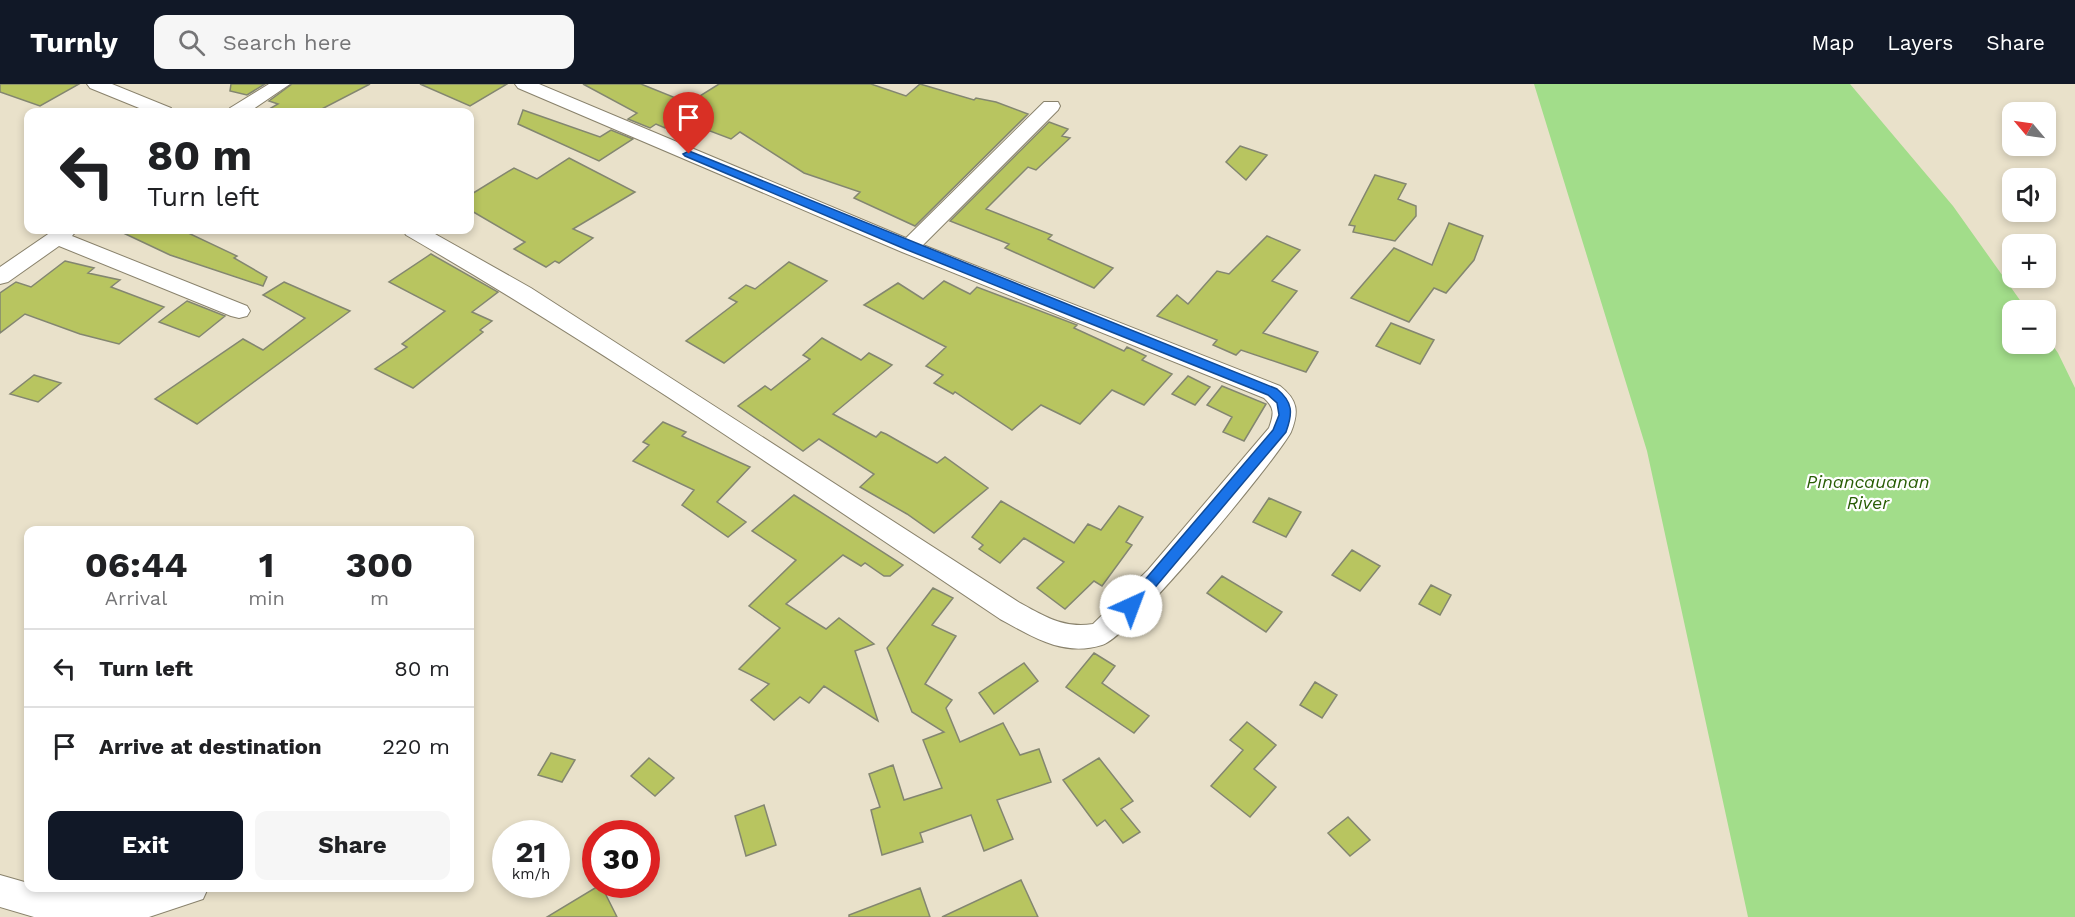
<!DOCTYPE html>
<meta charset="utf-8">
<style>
:root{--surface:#fff;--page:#f6f6f6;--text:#202124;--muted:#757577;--line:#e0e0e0;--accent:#111827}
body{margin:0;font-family:"Work Sans",sans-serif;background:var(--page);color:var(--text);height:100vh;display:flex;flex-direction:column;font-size:22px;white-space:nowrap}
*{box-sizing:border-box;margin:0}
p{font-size:20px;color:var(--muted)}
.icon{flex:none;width:33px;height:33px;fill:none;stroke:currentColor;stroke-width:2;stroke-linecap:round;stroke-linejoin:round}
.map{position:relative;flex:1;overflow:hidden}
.side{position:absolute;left:24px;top:442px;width:450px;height:366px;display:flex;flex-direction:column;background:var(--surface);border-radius:12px;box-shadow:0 3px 9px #0003}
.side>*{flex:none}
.top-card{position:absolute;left:24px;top:24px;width:450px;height:126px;border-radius:12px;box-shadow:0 3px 9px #0003;background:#fff;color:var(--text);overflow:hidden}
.needle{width:39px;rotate:299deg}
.tools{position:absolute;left:2002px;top:18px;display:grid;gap:12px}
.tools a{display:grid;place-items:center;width:54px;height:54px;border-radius:12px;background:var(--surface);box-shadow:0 3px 9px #0003;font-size:30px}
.speed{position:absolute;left:492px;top:736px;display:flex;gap:12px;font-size:30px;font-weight:700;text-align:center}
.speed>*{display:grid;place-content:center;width:78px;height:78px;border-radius:50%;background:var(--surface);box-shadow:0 3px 9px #0003;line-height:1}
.speed small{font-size:15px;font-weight:400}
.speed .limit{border:9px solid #d22;background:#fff;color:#111}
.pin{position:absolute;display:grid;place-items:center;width:51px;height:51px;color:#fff;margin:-62px -26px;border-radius:50% 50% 50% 0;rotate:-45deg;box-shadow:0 0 6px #0007}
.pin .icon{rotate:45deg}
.me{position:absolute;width:66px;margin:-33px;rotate:43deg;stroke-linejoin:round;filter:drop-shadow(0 0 4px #0008)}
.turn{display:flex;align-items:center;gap:21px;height:126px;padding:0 24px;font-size:27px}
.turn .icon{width:78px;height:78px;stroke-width:2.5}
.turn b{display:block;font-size:42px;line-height:51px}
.eta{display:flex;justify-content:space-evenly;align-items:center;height:102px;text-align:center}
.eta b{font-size:36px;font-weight:700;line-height:42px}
.primary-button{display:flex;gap:12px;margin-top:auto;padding:12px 24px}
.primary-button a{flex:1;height:69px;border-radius:12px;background:var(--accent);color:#fff;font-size:24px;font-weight:700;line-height:69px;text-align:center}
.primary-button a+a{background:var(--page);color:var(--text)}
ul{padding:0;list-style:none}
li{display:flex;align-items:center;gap:18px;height:78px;padding:0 24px;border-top:2px solid var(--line)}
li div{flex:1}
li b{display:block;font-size:22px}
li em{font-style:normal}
header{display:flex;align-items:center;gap:36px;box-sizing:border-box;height:84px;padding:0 30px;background:var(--accent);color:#fff}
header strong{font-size:28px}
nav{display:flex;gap:33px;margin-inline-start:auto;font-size:21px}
.search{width:420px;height:54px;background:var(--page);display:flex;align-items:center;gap:15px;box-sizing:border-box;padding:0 21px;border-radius:12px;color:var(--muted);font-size:22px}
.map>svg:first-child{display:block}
.water{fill:#a2dd8a}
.building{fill:#b8c560;stroke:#838670;stroke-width:1.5}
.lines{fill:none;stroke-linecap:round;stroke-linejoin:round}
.street-casing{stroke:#89826c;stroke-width:2}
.street{fill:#fff;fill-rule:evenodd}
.route{fill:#1a73e8;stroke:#114b97;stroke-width:1.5}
.labels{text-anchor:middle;stroke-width:4.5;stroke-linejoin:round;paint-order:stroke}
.water-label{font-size:18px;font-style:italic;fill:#285d05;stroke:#fff}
</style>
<header>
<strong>Turnly</strong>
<div class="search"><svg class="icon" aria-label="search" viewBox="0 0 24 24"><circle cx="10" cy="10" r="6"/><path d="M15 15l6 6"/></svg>Search here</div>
<nav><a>Map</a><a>Layers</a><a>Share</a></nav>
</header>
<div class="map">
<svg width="2075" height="833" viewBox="0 0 2075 833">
<rect width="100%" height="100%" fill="#e9e1ca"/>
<path class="water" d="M 1534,0 L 1850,0 L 1953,122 L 2027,226 L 2013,226 L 2013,260 L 2046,260 L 2046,252 L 2058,269 L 2075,304 L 2075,833 L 1748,833 L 1647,367 Z"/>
<path class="building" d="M 0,0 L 79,0 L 40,22 L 0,8 Z
M 231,0 L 265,0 L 247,11 L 230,7 Z
M 292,0 L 370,0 L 316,28 L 264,28 L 278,20 L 269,17 Z
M 420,0 L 507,0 L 470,22 Z
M 583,0 L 641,0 L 678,15 L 680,14 L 692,17 L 719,0 L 871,0 L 906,12 L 920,0 L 974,16 L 976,14 L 996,18 L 1028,30 L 915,142 L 854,114 L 860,108 L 804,89 L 740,48 L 731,55 L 697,42 L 689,47 L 666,39 L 665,44 L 656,40 L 650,44 L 628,35 L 637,29 Z
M 523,26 L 600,53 L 611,46 L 633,55 L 599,77 L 518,40 Z
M 1049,38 L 1068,45 L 1062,52 L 1070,54 L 1036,86 L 1028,83 L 986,125 L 1052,151 L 1048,155 L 1113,184 L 1094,204 L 1005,164 L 1009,160 L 950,137 Z
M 1240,62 L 1267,71 L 1246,96 L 1226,78 Z
M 569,74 L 635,108 L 573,145 L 593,154 L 559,179 L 555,177 L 546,183 L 514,165 L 525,158 L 470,126 L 470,111 L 514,84 L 537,95 Z
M 1375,91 L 1406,100 L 1398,115 L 1416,122 L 1416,132 L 1395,157 L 1353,148 L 1355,142 L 1349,141 Z
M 1449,139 L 1483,152 L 1474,176 L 1446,209 L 1434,204 L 1409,238 L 1351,214 L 1394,164 L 1432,181 Z
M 117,146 L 182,146 L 237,172 L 234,174 L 267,193 L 263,202 L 170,171 Z
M 1267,152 L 1300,166 L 1272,197 L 1297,207 L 1263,249 L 1318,268 L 1306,288 L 1241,266 L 1236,271 L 1213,261 L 1217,256 L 1157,232 L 1177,211 L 1188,220 L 1217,187 L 1229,190 Z
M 431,170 L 498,208 L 472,228 L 492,237 L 480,246 L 483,248 L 413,304 L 375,285 L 407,263 L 402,260 L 445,227 L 389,198 Z
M 65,177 L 94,184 L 88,189 L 120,196 L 111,203 L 164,223 L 119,260 L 80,250 L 25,230 L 0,249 L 0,209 L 16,198 L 31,203 Z
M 789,178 L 827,197 L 724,279 L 686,257 L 737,218 L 729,214 L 746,201 L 755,205 Z
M 944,197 L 970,210 L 977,203 L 1077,241 L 1074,244 L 1124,267 L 1127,263 L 1146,272 L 1142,276 L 1172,290 L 1144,321 L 1112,306 L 1080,340 L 1041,321 L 1012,346 L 955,308 L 953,310 L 934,299 L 943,291 L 926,282 L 946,263 L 864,221 L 898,199 L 923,215 Z
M 284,198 L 350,227 L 197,340 L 155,315 L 243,255 L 263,266 L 305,234 L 263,211 Z
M 187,217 L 225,232 L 199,253 L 159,238 Z
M 1391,239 L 1434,256 L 1420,280 L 1376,262 Z
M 822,254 L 861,276 L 869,269 L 892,281 L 833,330 L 876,353 L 881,348 L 886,350 L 937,379 L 945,373 L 988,404 L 934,449 L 907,430 L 860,403 L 874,390 L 819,355 L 803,367 L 738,322 L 765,302 L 771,306 L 810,275 L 803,271 Z
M 34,291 L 61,299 L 38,318 L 10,310 Z
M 1188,292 L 1210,303 L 1195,321 L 1172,310 Z
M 1222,302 L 1266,320 L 1244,357 L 1223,348 L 1232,333 L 1207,321 Z
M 663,338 L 686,348 L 682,352 L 750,383 L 717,418 L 746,438 L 728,453 L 682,421 L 694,406 L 633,377 L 649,361 L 643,358 Z
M 794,411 L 903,481 L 890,492 L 884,492 L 865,479 L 861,482 L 843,471 L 786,520 L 826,545 L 839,534 L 874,560 L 855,567 L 878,637 L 824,602 L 809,619 L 800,613 L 774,636 L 751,616 L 769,600 L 739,585 L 780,544 L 749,522 L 796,476 L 752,447 Z
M 1269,414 L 1301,428 L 1286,453 L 1253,438 Z
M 1001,417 L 1074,459 L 1088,440 L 1101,446 L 1119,422 L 1143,433 L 1126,458 L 1132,461 L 1102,502 L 1094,497 L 1065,525 L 1037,504 L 1064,478 L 1024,454 L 1000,479 L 979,465 L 983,461 L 972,453 Z
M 1352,466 L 1380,482 L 1360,507 L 1332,491 Z
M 1222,492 L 1282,528 L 1266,548 L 1207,509 Z
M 1431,501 L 1451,511 L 1440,531 L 1419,520 Z
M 933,504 L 953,514 L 932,541 L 956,552 L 925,600 L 952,616 L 946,624 L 960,658 L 1003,639 L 1020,671 L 1039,665 L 1051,698 L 997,716 L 1013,755 L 984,767 L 971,731 L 920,749 L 923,758 L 882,771 L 871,726 L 880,723 L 869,690 L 893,681 L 904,716 L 942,704 L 923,656 L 944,648 L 912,628 L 887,564 Z
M 1094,569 L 1115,582 L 1102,599 L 1149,632 L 1134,649 L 1066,603 Z
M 1024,579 L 1038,597 L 994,630 L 979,609 Z
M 1315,598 L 1337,611 L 1322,634 L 1300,621 Z
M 1247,638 L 1276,661 L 1254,685 L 1276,703 L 1250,733 L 1211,702 L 1243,666 L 1230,656 Z
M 551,669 L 575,676 L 562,698 L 538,691 Z
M 649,674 L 674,694 L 655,712 L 631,692 Z
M 1099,674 L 1133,717 L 1121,725 L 1140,748 L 1123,759 L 1105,736 L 1097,742 L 1063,696 Z
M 764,721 L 776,761 L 746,772 L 735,732 Z
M 1348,733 L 1370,756 L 1350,772 L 1328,749 Z
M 1021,796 L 1038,833 L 942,833 Z
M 601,801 L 617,833 L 547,833 L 600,801 Z
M 920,804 L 930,833 L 849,833 L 849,831 Z"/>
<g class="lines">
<defs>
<path id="street" d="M 87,0 L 112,0 L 171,24 L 173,28 L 149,28 L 90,4 Z
M 269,0 L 290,0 L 249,28 L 228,28 L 230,24 Z
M 515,0 L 539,0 L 906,154 L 1044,18 L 1058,18 L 1060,22 L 1058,26 L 923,161 L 1280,302 C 1298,316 1299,328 1291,348 C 1274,379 1129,554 1102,561 C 1063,573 1033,553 1000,535 C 804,404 610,269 406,151 L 403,146 L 428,146 L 531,204 L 1020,519 C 1044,532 1064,545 1093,540 L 1148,486 L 1269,344 C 1274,330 1275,324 1264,314 L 902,168 L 518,4 Z
M 54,146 L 77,146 L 72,152 L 247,222 L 250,227 L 247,232 L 239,234 L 231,232 L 59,162 L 8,198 L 0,200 L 0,183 Z
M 0,791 L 28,799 L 28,804 L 47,804 L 60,808 L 208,804 L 203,815 L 149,833 L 34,833 L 0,823 Z"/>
</defs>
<use href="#street" class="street-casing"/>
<use href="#street" class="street"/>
</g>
<path class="route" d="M 689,67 L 1277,305 C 1293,318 1293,329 1286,348 L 1136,526 L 1126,526 L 1124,522 L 1126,518 L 1273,346 L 1279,331 L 1277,319 L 1268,311 L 905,165 L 685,72 L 683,70 Z"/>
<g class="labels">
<g class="water-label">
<text x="1868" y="404">Pinancauanan<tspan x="1868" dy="21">River</tspan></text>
</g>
</g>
</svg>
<div class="tools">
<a><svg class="needle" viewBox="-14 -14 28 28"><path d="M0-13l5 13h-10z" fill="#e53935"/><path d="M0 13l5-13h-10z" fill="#757577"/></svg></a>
<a><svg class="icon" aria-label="sound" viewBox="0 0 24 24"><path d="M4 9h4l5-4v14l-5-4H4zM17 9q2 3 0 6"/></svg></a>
<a>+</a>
<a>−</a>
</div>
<div class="speed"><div>21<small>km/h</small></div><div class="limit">30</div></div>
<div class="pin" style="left:689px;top:70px;background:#d93025"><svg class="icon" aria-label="arrive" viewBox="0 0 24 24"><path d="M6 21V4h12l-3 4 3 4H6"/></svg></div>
<svg class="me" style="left:1131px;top:522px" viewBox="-20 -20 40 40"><circle r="19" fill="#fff"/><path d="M0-13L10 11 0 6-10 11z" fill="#1a73e8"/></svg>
<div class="top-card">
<div class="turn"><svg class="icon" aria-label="left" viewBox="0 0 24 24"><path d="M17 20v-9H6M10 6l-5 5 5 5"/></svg><div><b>80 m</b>Turn left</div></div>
</div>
<section class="side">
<div class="eta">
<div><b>06:44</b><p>Arrival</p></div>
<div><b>1</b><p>min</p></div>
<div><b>300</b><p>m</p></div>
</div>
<ul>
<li><svg class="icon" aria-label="left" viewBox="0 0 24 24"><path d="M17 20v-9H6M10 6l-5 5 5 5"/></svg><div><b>Turn left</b></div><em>80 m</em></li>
<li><svg class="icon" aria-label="arrive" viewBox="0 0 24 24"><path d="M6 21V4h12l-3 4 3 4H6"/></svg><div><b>Arrive at destination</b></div><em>220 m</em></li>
</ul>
<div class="primary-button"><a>Exit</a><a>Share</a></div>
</section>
</div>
